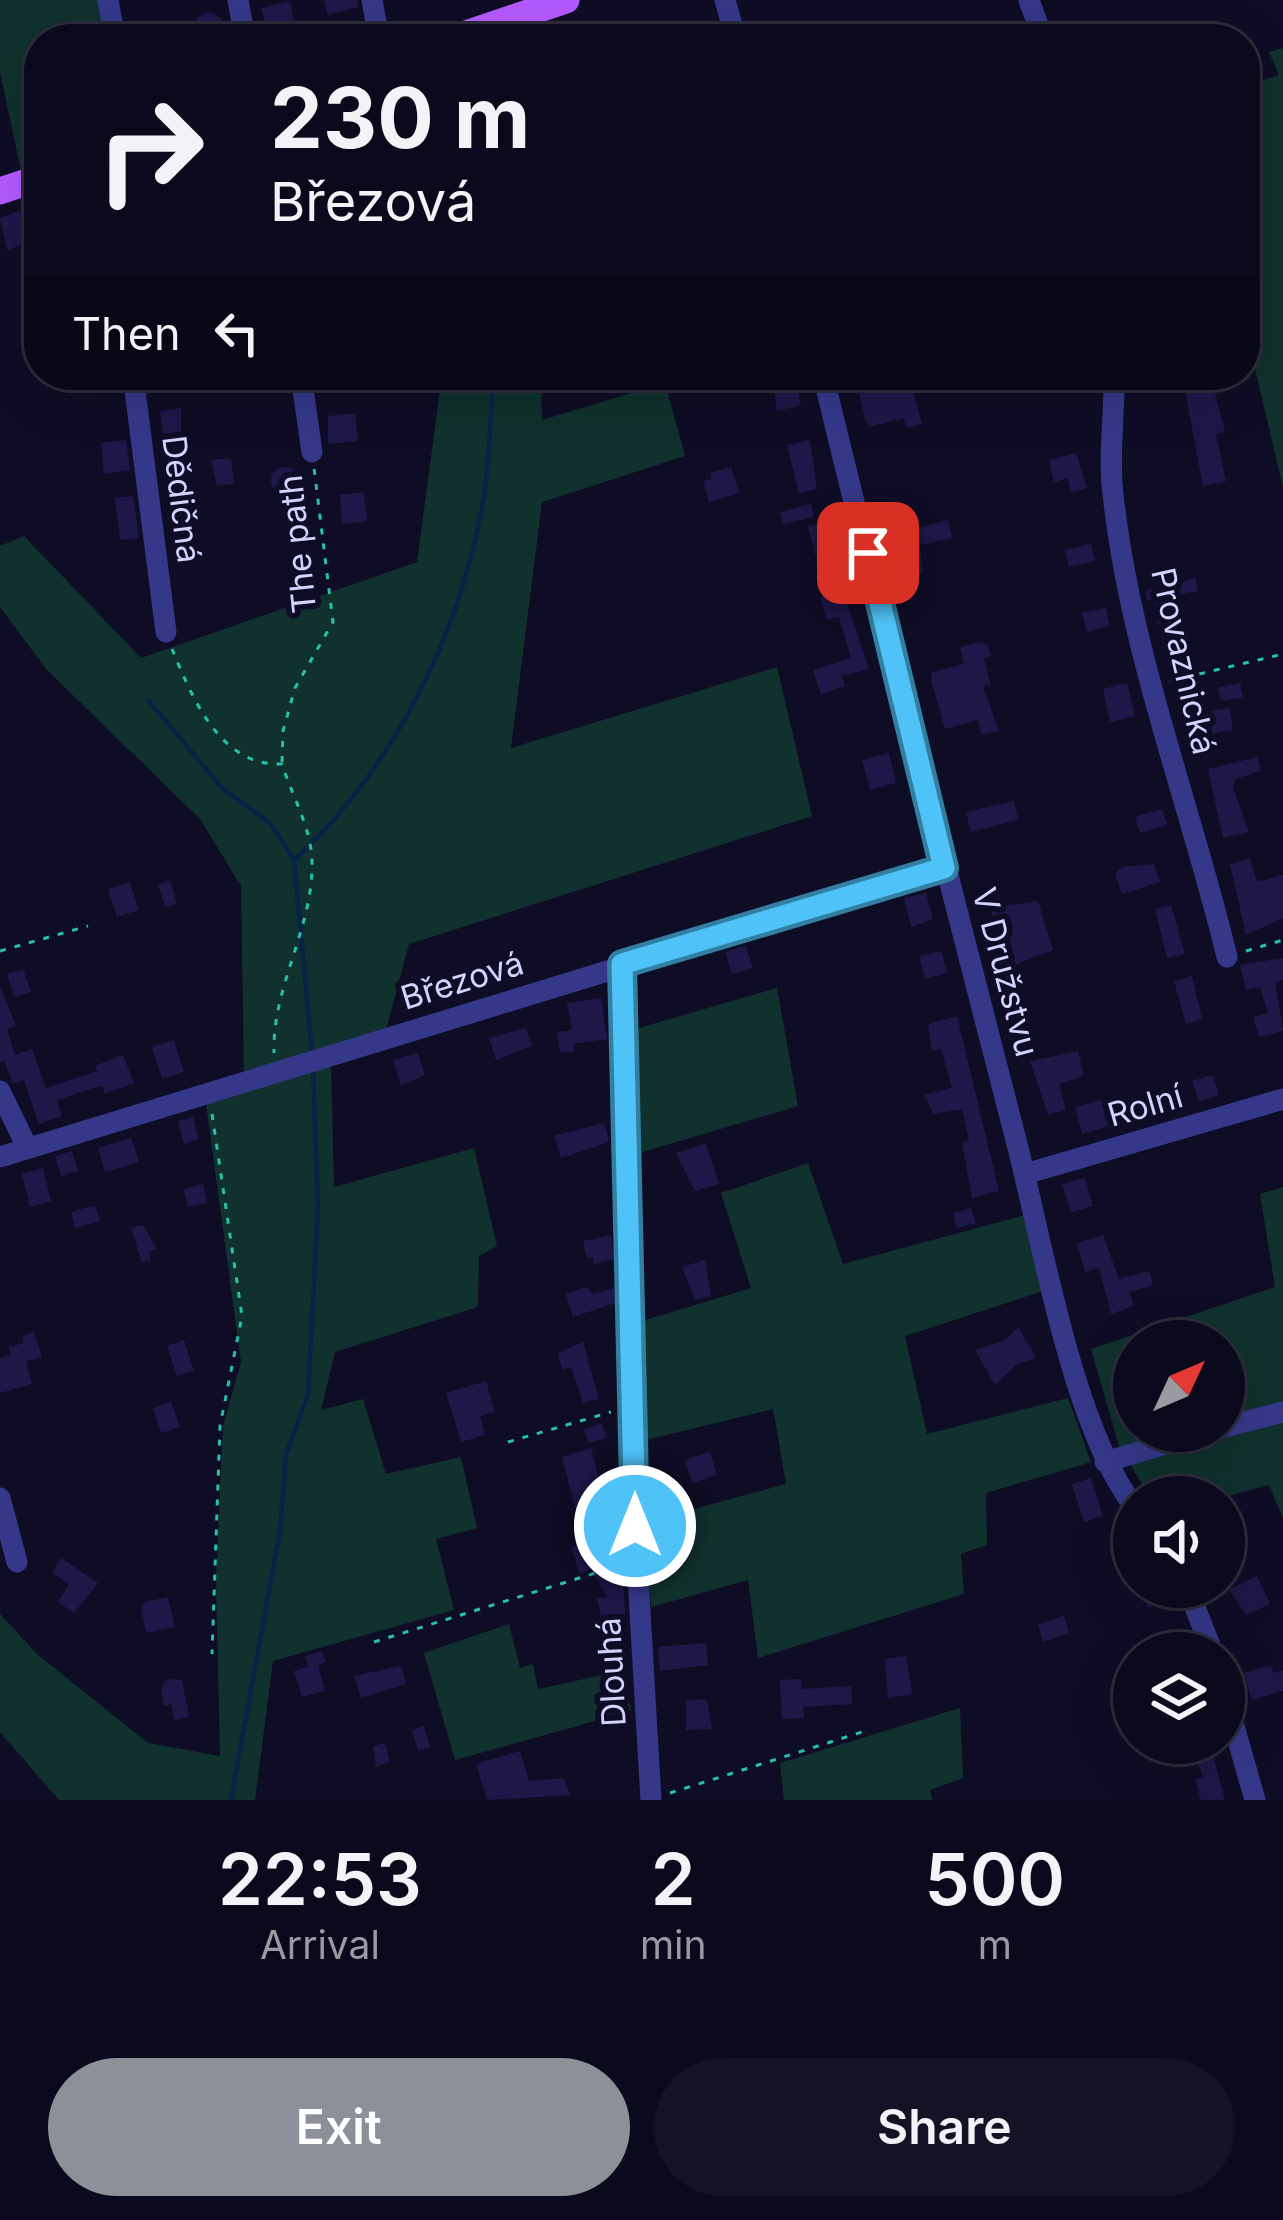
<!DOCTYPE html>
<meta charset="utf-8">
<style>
:root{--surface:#0b0a1c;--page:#141325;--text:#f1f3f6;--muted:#9a9aa3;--line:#2b2b3b;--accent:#8c9099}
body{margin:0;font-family:Inter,sans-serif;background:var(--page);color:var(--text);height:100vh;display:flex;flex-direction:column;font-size:45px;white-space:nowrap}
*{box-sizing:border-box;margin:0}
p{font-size:39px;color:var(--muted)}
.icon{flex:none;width:66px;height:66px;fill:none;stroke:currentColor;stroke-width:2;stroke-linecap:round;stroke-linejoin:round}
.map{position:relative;height:1800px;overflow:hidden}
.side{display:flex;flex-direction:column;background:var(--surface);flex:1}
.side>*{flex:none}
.top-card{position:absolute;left:24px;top:24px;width:1236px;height:366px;border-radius:48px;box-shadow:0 12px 48px #0002,0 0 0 3px var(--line);background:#0b0a1c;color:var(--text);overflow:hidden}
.needle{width:78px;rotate:46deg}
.fabs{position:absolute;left:1113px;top:1320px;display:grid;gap:24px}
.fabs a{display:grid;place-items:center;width:132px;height:132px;border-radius:50%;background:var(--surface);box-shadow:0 12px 48px #0002,0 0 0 3px var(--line);font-size:60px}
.pin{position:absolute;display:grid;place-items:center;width:102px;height:102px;color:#fff;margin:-51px;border-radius:24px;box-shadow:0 6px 18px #0006}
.me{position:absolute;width:132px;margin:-66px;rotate:0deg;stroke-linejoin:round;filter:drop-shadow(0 0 9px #0008)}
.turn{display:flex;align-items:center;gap:42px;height:252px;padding:0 48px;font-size:54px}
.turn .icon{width:156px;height:156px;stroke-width:2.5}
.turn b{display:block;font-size:84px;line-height:102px}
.then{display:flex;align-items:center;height:114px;padding:0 48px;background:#0003;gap:24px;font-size:45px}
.eta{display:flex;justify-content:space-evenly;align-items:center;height:204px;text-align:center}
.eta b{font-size:72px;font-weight:600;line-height:84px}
.action{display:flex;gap:24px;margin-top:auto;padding:24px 48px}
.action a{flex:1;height:138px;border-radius:72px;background:var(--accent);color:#fff;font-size:48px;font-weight:600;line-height:138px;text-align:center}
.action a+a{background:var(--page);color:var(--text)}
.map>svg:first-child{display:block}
.green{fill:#10312d;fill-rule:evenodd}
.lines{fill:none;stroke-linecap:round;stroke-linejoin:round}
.stream{stroke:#062347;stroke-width:4.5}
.building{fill:#1e1849}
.path{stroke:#26c0ab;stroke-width:3;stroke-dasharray:6 9;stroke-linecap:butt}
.minor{stroke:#353889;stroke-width:21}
.major{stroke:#b45aff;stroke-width:27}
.route-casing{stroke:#337fa1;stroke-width:30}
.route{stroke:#4fc3f7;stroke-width:21}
.labels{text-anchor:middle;stroke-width:12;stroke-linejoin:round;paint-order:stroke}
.street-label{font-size:33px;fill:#d4d3ff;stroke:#0f0d26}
</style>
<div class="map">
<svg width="1283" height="1800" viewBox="0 0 1283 1800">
<rect width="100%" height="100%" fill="#0f0d26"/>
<path class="green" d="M 0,0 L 100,0 L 108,39 L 39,39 L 39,159 L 20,166 L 0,72 Z
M 1139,21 L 1148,23 L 1156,39 L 1091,39 Z
M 1283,48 L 1283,487 L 1245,327 L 1245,86 L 1279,75 L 1269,52 Z
M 442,375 L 541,375 L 542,420 L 665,383 L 685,456 L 542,502 L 511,748 L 777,667 L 812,816 L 409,944 L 385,1034 L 244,1077 L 241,886 L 200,819 L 46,669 L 0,607 L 0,546 L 24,536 L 141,658 L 417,562 Z
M 777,988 L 798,1106 L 633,1155 L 632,1030 Z
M 331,1062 L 334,1187 L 474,1148 L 497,1246 L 479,1256 L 478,1307 L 335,1352 L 321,1410 L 363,1399 L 386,1474 L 461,1457 L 477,1528 L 436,1539 L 454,1610 L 273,1661 L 255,1800 L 59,1800 L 0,1732 L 0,1614 L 37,1654 L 148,1743 L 220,1756 L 216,1579 L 223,1426 L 241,1362 L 205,1096 Z
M 808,1163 L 843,1264 L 1025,1215 L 1043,1291 L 905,1336 L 927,1434 L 1068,1398 L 1091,1462 L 986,1493 L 987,1545 L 961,1554 L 964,1594 L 758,1658 L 748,1580 L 651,1607 L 645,1522 L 786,1484 L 773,1409 L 642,1441 L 639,1322 L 751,1288 L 721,1193 Z
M 1283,1187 L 1283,1518 L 1269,1485 L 1224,1497 L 1150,1497 L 1119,1446 L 1091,1349 L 1275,1287 L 1260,1194 ZM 1134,1341 L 1224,1341 L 1224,1431 L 1134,1431 Z
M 509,1624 L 520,1668 L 533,1664 L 538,1689 L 626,1670 L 631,1711 L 455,1760 L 424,1653 Z
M 960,1708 L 963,1778 L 930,1790 L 932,1800 L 784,1800 L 780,1763 Z"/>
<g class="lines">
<path class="stream" d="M 148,700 L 223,789 L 270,823 L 293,858
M 312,1051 L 294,860 C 393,770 460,634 483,502 C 491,461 488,417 495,375
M 231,1800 L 280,1531 L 286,1455 L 308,1395 L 318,1207 L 313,1069"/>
</g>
<path class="building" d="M 324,0 L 357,0 L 358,7 L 328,15 Z
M 290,1 L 294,21 L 267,30 L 261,8 Z
M195 27a14 14 0 1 1 28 0a14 14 0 1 1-28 0Z
M 692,22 L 697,39 L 649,39 L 649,37 Z
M 39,80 L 39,123 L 36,124 L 24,84 Z
M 25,209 L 32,230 L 23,234 L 27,243 L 7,250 L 0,218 Z
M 860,375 L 909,375 L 922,424 L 906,428 L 904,418 L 872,426 L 866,422 L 856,382 Z
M 1202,375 L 1248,375 L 1249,379 L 1214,389 L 1225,432 L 1216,434 L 1226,481 L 1203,486 L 1183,380 Z
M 795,378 L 801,405 L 777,411 L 773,383 Z
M 181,408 L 181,457 L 167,459 L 160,411 Z
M 355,413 L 358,441 L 328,444 L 328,416 Z
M 126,440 L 130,470 L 104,474 L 101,443 Z
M 810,440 L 817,489 L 799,493 L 787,445 Z
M 1076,453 L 1087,488 L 1071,492 L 1068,478 L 1054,482 L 1049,460 Z
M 231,458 L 234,484 L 217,486 L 211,460 Z
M 731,467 L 739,493 L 709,502 L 703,481 L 712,479 L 710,473 Z
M271 481a14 14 0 1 1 28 0a14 14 0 1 1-28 0Z
M 364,492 L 367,521 L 342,524 L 340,495 Z
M 133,496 L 139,538 L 120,540 L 115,498 Z
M 811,504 L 814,517 L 783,524 L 780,512 Z
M 915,516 L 917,528 L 948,520 L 952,538 L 920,545 L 923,574 L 907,578 L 895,531 L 897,520 Z
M 830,521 L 840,556 L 817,562 L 808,526 Z
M 195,527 L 200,561 L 178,564 L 180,528 Z
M 1091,544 L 1095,561 L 1069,567 L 1065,550 Z
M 1195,578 L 1198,591 L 1175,595 L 1188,655 L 1167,660 L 1153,599 L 1147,600 L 1145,591 Z
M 843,590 L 869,669 L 842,676 L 845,686 L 821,694 L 813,670 L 851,658 L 839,617 L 827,620 L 820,597 Z
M 1106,608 L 1110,626 L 1087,632 L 1082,613 Z
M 979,642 L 988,645 L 991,656 L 984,658 L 991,685 L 983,687 L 999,731 L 982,735 L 978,720 L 945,729 L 931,680 L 932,672 L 964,664 L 960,647 Z
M 1127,683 L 1135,716 L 1110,722 L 1103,689 Z
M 1240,683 L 1243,697 L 1221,701 L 1218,688 Z
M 1229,708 L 1233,730 L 1200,736 L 1195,714 Z
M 889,753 L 896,783 L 870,790 L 862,760 Z
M 1257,757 L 1261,771 L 1235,779 L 1233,787 L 1249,832 L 1223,838 L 1208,769 Z
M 1014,801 L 1018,820 L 971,832 L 966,812 Z
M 1162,809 L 1167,825 L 1140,833 L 1135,817 Z
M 1250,858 L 1257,882 L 1283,875 L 1283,918 L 1246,935 L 1230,864 Z
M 1154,864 L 1160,882 L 1122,894 L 1115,874 L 1122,867 Z
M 170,880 L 177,904 L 165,907 L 158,884 Z
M 130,882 L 139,910 L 117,917 L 108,889 Z
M 926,893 L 933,919 L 911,927 L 904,898 Z
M 1038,901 L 1053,950 L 1006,968 L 990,908 Z
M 1171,905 L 1185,954 L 1167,958 L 1155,909 Z
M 746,946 L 753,968 L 732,974 L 725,952 Z
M 941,951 L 947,973 L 925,979 L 919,956 Z
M 1283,958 L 1283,980 L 1275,982 L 1283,1031 L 1259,1037 L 1253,1017 L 1268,1013 L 1260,987 L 1246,990 L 1240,965 Z
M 23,969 L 31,992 L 14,997 L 7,974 Z
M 1192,976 L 1202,1019 L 1186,1024 L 1174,981 Z
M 0,986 L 16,1026 L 7,1029 L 15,1055 L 32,1049 L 46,1088 L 97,1071 L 95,1066 L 123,1055 L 134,1083 L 105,1094 L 102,1085 L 57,1100 L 62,1116 L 39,1124 L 24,1080 L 13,1084 L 4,1060 L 0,1062 Z
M 601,998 L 607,1039 L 573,1044 L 574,1051 L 560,1053 L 557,1032 L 572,1030 L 567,1003 Z
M 957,1016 L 999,1191 L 972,1198 L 962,1142 L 969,1140 L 962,1109 L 934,1114 L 924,1095 L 952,1088 L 941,1049 L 932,1051 L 928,1024 Z
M 526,1028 L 532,1046 L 496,1060 L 489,1038 Z
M 174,1040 L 184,1072 L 162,1079 L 152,1047 Z
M 1078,1051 L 1084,1076 L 1059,1084 L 1066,1110 L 1048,1115 L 1030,1061 Z
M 418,1053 L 425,1075 L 401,1086 L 393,1060 Z
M 1213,1075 L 1219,1095 L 1199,1102 L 1192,1081 Z
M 1101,1100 L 1108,1126 L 1082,1134 L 1075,1107 Z
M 193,1117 L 199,1139 L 184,1144 L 178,1121 Z
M 604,1123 L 609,1142 L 561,1158 L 554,1136 Z
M 131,1138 L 139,1162 L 105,1172 L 98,1148 Z
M 706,1144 L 719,1184 L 695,1191 L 676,1153 Z
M 72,1151 L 78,1171 L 61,1176 L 55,1156 Z
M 43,1168 L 51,1201 L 30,1207 L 22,1174 Z
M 1085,1178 L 1093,1206 L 1071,1212 L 1062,1184 Z
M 203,1184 L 207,1203 L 188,1207 L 184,1189 Z
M 95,1205 L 100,1221 L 75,1228 L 71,1212 Z
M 971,1208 L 976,1223 L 957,1228 L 953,1213 Z
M 143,1225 L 157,1249 L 149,1251 L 151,1261 L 142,1263 L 131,1228 Z
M 611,1235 L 614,1259 L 594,1264 L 593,1257 L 587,1258 L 583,1241 Z
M 1103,1235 L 1119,1279 L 1149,1271 L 1153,1285 L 1129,1292 L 1134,1306 L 1111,1314 L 1099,1268 L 1085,1272 L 1077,1243 Z
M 705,1260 L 711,1296 L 695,1300 L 682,1267 Z
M 586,1287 L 593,1294 L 614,1288 L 615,1303 L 573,1317 L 566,1294 Z
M 1018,1327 L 1036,1358 L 1017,1364 L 995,1385 L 975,1350 L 1004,1341 Z
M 34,1332 L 42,1357 L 26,1361 L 32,1384 L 0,1393 L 0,1358 L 11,1355 L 9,1347 L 24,1343 L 22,1336 Z
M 184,1340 L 194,1371 L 177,1376 L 167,1346 Z
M 583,1342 L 599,1399 L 583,1403 L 571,1367 L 562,1370 L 558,1353 Z
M 486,1381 L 495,1412 L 480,1416 L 485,1435 L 461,1442 L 446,1393 Z
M 171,1402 L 180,1427 L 161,1433 L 153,1408 Z
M 602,1424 L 607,1438 L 588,1443 L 584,1429 Z
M 591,1448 L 607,1509 L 578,1519 L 562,1457 Z
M 710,1452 L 717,1475 L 692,1483 L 685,1460 Z
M 1091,1478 L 1103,1516 L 1084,1522 L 1072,1484 Z
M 612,1535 L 623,1570 L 625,1615 L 602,1620 L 597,1599 L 607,1597 L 591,1569 L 580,1574 L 571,1547 Z
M 61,1558 L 98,1583 L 74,1613 L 58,1602 L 69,1584 L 52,1573 Z
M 1257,1576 L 1270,1604 L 1246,1615 L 1229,1589 Z
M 1140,1587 L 1161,1587 L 1167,1601 L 1148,1608 Z
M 168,1597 L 175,1627 L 146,1633 L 141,1608 L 145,1602 Z
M 1064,1616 L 1069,1633 L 1043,1642 L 1038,1624 Z
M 706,1643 L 708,1665 L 660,1671 L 658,1647 Z
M 322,1651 L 326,1662 L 318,1665 L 325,1691 L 302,1697 L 294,1671 L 308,1667 L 305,1656 Z
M 906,1656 L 912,1694 L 888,1698 L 885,1659 Z
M 1271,1665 L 1273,1673 L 1283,1670 L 1283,1691 L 1252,1700 L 1244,1673 Z
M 401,1666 L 406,1684 L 361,1698 L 354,1676 Z
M 166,1679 L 182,1680 L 189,1717 L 174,1720 L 171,1704 L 164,1706 L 161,1688 Z
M 801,1679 L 802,1689 L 851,1686 L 852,1704 L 803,1707 L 804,1718 L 782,1719 L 780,1680 Z
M 707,1699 L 712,1729 L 686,1730 L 686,1700 Z
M 424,1726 L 430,1747 L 418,1751 L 412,1730 Z
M 385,1743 L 390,1762 L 376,1767 L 373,1746 Z
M 1191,1743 L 1215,1743 L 1219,1753 L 1213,1755 L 1225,1800 L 1201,1800 L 1195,1780 L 1203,1777 Z
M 520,1751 L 529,1781 L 564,1778 L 570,1795 L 487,1800 L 476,1764 Z"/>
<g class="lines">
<path class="path" d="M 413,39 L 428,34
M 172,649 C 192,697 220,767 282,764 C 292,796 311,827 312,861 C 314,927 272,986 274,1053
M 1170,681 L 1283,654
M 282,762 L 283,731 L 295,688 L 333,622 L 314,468
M 0,951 L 88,926
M 1246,951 L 1283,940
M 212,1114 L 242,1316 L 220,1426 L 212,1654
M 508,1442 L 611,1412
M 374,1642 L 618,1566
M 670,1793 L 862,1732"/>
<path class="minor" d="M 108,0 L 115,39
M 238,0 L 245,39
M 372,0 L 379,39
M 725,0 L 736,39
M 1029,0 L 1043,39
M 133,375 L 166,632
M 301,375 L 312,452
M 823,375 C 885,632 951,888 1017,1144 C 1043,1245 1073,1427 1134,1506
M 1114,375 C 1115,414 1108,456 1113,494 C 1130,652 1190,803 1227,957
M 622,964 L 635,1526 L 651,1800
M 0,1091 L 27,1147
M 0,1157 L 944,868
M 1025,1174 L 1283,1099
M 1224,1427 L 1283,1412
M 1105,1462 L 1210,1431
M 0,1498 L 17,1562
M 1187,1587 L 1213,1653
M 1224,1691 L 1255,1800"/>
<path class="major" d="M 451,39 L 566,0
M 0,191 L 39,178"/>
</g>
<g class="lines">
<defs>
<path id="route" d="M 635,1526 L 622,964 L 944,868 L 868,553"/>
</defs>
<use href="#route" class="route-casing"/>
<use href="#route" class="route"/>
</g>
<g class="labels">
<g class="street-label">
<text transform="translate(182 499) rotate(83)" y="12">Dědičná</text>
<text transform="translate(297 544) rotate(-96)" y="12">The path</text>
<text transform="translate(1184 661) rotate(77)" y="12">Provaznická</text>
<text transform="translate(1006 972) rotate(75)" y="12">V Družstvu</text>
<text transform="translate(462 980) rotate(-17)" y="12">Březová</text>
<text transform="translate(1145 1105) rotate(-16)" y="12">Rolní</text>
<text transform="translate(611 1672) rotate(-93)" y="12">Dlouhá</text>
</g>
</g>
</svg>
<div class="fabs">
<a><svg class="needle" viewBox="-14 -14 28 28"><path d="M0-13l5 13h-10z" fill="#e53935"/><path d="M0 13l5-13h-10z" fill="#9a9aa3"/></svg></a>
<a><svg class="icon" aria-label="sound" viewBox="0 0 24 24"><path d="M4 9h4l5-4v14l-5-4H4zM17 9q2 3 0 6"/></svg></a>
<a><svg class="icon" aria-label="layers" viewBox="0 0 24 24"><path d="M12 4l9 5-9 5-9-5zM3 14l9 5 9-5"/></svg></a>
</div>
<div class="pin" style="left:868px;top:553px;background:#d93025"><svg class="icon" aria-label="arrive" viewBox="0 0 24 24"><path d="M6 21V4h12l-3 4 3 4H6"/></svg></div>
<svg class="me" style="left:635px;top:1526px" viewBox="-20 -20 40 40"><circle r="17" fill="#4fc3f7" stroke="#fff" stroke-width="3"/><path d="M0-11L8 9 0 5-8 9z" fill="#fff"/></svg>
<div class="top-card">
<div class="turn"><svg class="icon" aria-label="right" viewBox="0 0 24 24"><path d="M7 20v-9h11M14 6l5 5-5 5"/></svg><div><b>230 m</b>Březová</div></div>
<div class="then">Then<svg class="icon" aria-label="left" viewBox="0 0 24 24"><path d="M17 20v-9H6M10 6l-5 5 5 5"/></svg></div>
</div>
</div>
<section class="side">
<div class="eta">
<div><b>22:53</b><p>Arrival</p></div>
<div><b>2</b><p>min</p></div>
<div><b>500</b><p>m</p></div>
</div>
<div class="action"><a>Exit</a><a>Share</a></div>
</section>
